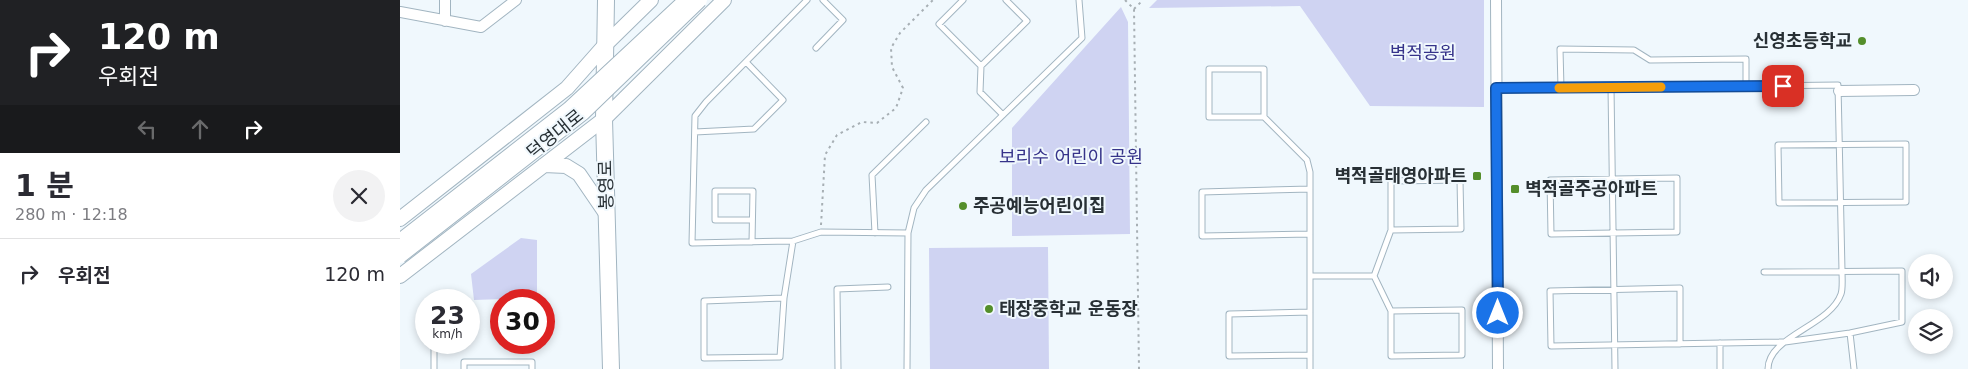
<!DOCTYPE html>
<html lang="ko">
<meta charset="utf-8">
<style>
:root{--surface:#fff;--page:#f2f2f3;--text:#2b2b33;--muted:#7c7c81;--line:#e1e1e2}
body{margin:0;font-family:"DejaVu Sans","Noto Sans KR",sans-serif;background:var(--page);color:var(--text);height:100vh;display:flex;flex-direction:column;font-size:19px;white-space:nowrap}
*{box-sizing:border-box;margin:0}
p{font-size:16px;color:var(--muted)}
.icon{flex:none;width:28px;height:28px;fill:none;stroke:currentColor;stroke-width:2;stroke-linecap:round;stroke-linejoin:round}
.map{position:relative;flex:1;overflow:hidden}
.details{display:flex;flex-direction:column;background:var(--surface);width:400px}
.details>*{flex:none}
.banner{background:#202124;color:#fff;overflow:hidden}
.buttons{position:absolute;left:1508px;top:254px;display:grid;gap:10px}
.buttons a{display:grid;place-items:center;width:45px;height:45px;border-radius:50%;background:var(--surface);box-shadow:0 2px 8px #0003;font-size:25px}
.speed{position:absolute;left:15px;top:289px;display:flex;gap:10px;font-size:25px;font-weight:700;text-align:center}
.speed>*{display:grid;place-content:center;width:65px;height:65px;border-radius:50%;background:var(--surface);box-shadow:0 2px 8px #0003;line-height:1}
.speed small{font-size:12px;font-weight:400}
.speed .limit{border:8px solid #d22;background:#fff;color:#111}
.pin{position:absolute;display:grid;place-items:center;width:42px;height:42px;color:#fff;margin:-21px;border-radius:10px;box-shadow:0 2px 8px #0006}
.me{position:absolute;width:55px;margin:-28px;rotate:0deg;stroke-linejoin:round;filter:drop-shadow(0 0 4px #0008)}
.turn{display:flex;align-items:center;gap:18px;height:105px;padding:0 15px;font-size:22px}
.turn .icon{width:65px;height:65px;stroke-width:2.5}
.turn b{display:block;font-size:35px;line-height:42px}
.lanes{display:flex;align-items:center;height:48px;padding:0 15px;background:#0003;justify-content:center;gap:25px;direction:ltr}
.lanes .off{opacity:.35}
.round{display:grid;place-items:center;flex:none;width:52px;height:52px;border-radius:26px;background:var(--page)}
.head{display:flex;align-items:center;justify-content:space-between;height:85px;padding:0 15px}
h1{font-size:30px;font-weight:700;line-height:38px}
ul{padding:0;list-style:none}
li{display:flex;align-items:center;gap:15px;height:70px;padding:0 15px;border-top:1px solid var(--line)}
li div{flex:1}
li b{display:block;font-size:19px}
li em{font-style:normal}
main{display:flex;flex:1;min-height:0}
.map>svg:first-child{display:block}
.green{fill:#cfd3f2}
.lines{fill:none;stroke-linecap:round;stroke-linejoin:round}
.lane-casing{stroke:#a2b5c1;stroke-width:7}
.street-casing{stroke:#a2b5c1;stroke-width:12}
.secondary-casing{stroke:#a2b5c1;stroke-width:16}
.primary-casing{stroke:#a2b5c1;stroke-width:18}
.path{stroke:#a7afb4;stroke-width:2;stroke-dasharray:2.5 4;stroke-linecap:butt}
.lane{stroke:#fff;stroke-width:5}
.street{stroke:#fff;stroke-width:10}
.secondary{stroke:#fff;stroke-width:14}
.primary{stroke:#fff;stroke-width:16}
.secondary-bridge-casing{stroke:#a2b5c1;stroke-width:16;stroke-linecap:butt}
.secondary-bridge{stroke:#fff;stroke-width:14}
.route-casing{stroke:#114b97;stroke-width:12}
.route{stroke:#1a73e8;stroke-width:9}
.slow{stroke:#f59e0b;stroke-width:9}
.poi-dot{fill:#548e2b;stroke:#f0f8fd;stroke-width:2}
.labels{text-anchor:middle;stroke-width:4;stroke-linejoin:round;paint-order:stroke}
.poi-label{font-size:18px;font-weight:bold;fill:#283035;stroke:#f0f8fd;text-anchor:start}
.park-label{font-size:18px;fill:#36338a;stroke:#f0f8fd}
.street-label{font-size:18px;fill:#283035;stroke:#f0f8fd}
</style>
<main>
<section class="details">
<div class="banner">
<div class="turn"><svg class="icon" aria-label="right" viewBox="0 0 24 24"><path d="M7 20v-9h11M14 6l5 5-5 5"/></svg><div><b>120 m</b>우회전</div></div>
<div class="lanes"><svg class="icon off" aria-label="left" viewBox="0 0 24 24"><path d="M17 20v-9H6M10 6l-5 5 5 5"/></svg><svg class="icon off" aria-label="ahead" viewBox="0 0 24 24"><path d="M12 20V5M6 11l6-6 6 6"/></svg><svg class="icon" aria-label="right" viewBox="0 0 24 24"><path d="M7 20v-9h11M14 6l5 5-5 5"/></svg></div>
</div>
<div class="head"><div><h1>1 분</h1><p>280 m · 12:18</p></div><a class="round"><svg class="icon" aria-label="close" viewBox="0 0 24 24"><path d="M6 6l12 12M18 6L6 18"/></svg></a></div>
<ul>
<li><svg class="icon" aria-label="right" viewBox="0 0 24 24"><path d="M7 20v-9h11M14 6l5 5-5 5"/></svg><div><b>우회전</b></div><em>120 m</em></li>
</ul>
</section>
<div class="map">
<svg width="1568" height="369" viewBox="0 0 1568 369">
<rect width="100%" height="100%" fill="#f0f8fd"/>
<path class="green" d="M 757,0 L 1084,0 L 1084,107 L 970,106 L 900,6 L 749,8 Z
M 721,7 L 728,22 L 730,234 L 612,236 L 612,128 Z
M 121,238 L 137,240 L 137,298 L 74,300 L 71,274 Z
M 648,247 L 649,369 L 530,369 L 529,248 Z"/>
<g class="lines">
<defs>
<path id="lane" d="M 407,0 L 306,102 L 295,116 L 292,243 L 393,241 L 421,232 L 508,233
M 563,0 L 539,24 L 581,66
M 416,48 L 443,20 L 423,0
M 1211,87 L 1215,369
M 1161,88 L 1160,49 L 1234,50 L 1250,60 L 1346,59 L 1346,86
M 1097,89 L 1438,85 L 1442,271 C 1442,278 1443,288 1441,294 C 1430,326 1368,336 1368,369
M 603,115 L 580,92 L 581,66 L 627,21 L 606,0
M 864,117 L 864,69 L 809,69 L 809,117 L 864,117 L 907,160 L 910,172 L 910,369
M 295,132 L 354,129 L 383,100 L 346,62
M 1506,144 L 1506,202 L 1379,203 L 1378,145 Z
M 1277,178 L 1277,232 L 1151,234 L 1150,180 Z
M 475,233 L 472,175 L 526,122
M 910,234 L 802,236 L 802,192 L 910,189
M 352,242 L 353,191 L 315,191 L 315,220 L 352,220
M 910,276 L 974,276
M 384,298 L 304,301 L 304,358 L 380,357 L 384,298 L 393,241
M 991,311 L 1062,310 L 1062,355 L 991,356 L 991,311 L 974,276 L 991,230 L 991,181 L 1060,180 L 1061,229 L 991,230
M 1450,333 L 1454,369
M 34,342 L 34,369
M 1320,343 L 1320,369
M 1280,344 L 1280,288 L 1150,291 L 1151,346 L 1385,342 L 1450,333 L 1502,322 L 1502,271 L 1364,272
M 910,355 L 829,356 L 829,314 L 910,312
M 64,369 L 64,362 L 132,362 L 132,369
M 438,369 L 437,289 L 488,287
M 507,369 L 508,233 L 514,208 L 526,190 L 682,38 L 679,0"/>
<path id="street" d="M 45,0 L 45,21
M 1096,0 L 1098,369
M 0,12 L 81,27 L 116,0
M 1439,91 L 1514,90"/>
<path id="secondary" d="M 144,165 L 166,166 L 179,174 L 207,215
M 0,219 L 167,88 L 205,45 L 251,0
M 0,276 L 204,119 L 324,0"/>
<path id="primary" d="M 206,0 L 204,119 L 211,369"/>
</defs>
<use href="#lane" class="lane-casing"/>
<use href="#street" class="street-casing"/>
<use href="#secondary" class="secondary-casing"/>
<use href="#primary" class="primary-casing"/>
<path class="path" d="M 725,0 L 734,9 L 739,369
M 734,9 L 743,0
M 421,225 L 425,155 L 437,135 L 462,122 L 477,123 L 496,108 L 503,88 L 492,67 L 491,48 L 500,33 L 533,0"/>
<use href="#lane" class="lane"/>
<use href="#street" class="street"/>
<use href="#secondary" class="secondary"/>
<use href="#primary" class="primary"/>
<defs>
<path id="secondary-bridge" d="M 0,241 L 169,109 L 286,0
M 0,256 L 183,113 L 300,0"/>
</defs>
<use href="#secondary-bridge" class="secondary-bridge-casing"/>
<use href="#secondary-bridge" class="secondary-bridge"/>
</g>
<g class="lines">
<defs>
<path id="route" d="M 1098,313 L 1096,88 L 1383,86"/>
</defs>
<use href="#route" class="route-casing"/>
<use href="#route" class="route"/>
<path class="slow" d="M 1159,88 L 1261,87"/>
</g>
<g class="poi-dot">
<circle cx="1462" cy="41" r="5"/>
<rect x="1072" y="171" width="10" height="10" rx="2.5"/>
<rect x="1110" y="184" width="10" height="10" rx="2.5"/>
<circle cx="563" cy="206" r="5"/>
<circle cx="589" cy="309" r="5"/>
</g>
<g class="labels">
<g class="poi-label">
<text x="1452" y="47" text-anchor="end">신영초등학교</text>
<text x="1067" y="182" text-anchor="end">벽적골태영아파트</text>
<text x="1125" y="195">벽적골주공아파트</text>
<text x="573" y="212">주공예능어린이집</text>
<text x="599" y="315">태장중학교 운동장</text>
</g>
<g class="park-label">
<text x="1023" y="59">벽적공원</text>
<text x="671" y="163">보리수 어린이 공원</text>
</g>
<g class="street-label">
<text transform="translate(155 134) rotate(-39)" y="6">덕영대로</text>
<text transform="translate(206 185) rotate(-91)" y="6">봉영로</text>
</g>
</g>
</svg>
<div class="buttons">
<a><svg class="icon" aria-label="sound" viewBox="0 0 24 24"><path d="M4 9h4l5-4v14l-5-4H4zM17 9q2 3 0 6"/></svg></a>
<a><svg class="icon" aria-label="layers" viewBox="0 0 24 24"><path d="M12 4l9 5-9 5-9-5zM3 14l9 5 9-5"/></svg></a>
</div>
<div class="speed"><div>23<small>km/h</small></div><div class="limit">30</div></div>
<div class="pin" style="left:1383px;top:86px;background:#d93025"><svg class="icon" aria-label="arrive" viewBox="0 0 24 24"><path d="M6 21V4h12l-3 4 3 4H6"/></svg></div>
<svg class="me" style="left:1098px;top:313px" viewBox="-20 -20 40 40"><circle r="17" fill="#1a73e8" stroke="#fff" stroke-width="3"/><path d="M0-11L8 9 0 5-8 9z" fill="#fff"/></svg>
</div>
</main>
